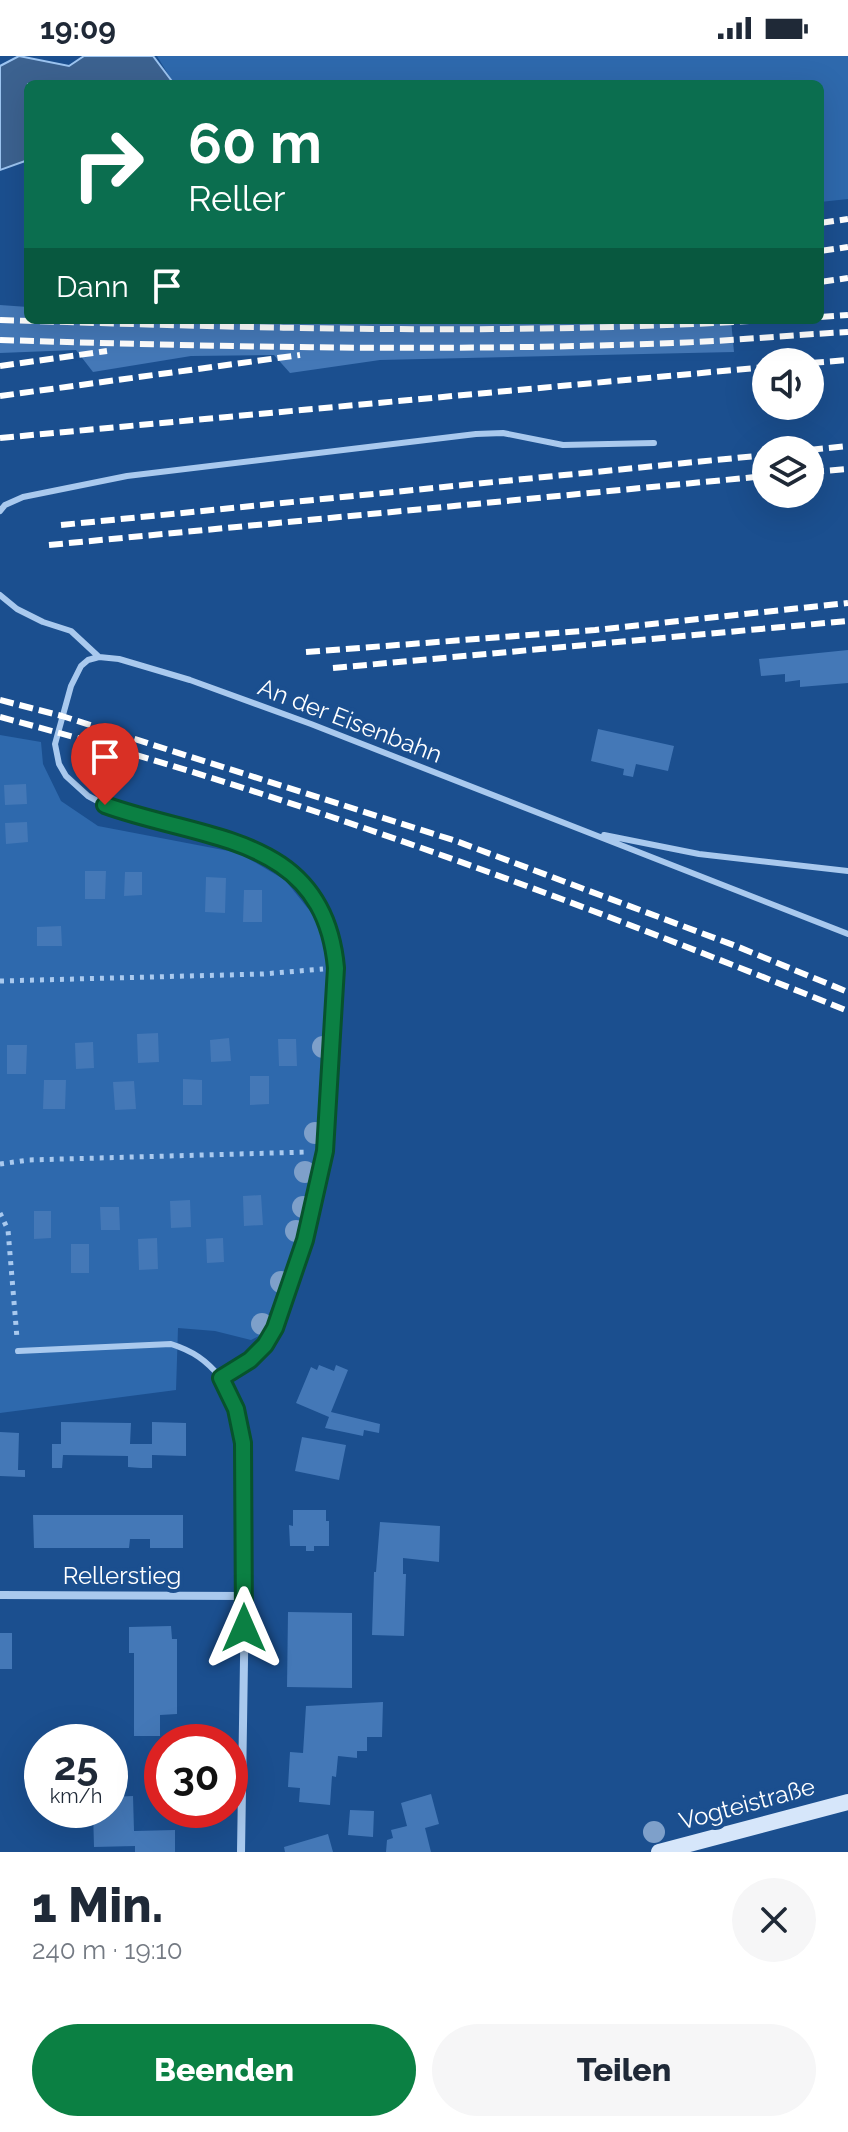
<!DOCTYPE html>
<html lang="de">
<meta charset="utf-8">
<style>
:root{--surface:#fff;--page:#f6f6f7;--text:#1f2937;--muted:#747a83;--accent:#0b8043}
body{margin:0;font-family:Raleway,sans-serif;background:var(--page);color:var(--text);height:100vh;display:flex;flex-direction:column;font-size:30px;white-space:nowrap}
*{box-sizing:border-box;margin:0}
p{font-size:26px;color:var(--muted)}
.icon{flex:none;width:44px;height:44px;fill:none;stroke:currentColor;stroke-width:2;stroke-linecap:round;stroke-linejoin:round}
.map{position:relative;height:1796px;overflow:hidden}
.side{display:flex;flex-direction:column;background:var(--surface);flex:1}
.side>*{flex:none}
.hud{position:absolute;left:24px;top:24px;width:800px;height:244px;border-radius:12px;box-shadow:0 8px 32px #0002;background:#0b6e4f;color:#fff;overflow:hidden}
.tools{position:absolute;left:752px;top:292px;display:grid;gap:16px}
.tools a{display:grid;place-items:center;width:72px;height:72px;border-radius:50%;background:var(--surface);box-shadow:0 8px 32px #0002;font-size:40px}
.speed{position:absolute;left:24px;top:1668px;display:flex;gap:16px;font-size:40px;font-weight:700;text-align:center}
.speed>*{display:grid;place-content:center;width:104px;height:104px;border-radius:50%;background:var(--surface);box-shadow:0 8px 32px #0002;line-height:1}
.speed small{font-size:20px;font-weight:400}
.speed .limit{border:12px solid #d22;background:#fff;color:#111}
.pin{position:absolute;display:grid;place-items:center;width:68px;height:68px;color:#fff;margin:-82px -34px;border-radius:50% 50% 50% 0;rotate:-45deg;box-shadow:0 0 8px #0007}
.pin .icon{rotate:45deg}
.me{position:absolute;width:88px;margin:-44px;rotate:0deg;stroke-linejoin:round;filter:drop-shadow(0 0 6px #0008)}
.turn{display:flex;align-items:center;gap:28px;height:168px;padding:0 32px;font-size:36px}
.turn .icon{width:104px;height:104px;stroke-width:2.5}
.turn b{display:block;font-size:56px;line-height:68px}
.then{display:flex;align-items:center;height:76px;padding:0 32px;background:#0003;gap:16px;font-size:30px}
.round{display:grid;place-items:center;flex:none;width:84px;height:84px;border-radius:42px;background:var(--page)}
.overview{display:flex;align-items:center;justify-content:space-between;height:136px;padding:0 32px}
h1{font-size:48px;font-weight:800;line-height:60px}
.primary-button{display:flex;gap:16px;margin-top:auto;padding:16px 32px}
.primary-button a{flex:1;height:92px;border-radius:48px;background:var(--accent);color:#fff;font-size:32px;font-weight:800;line-height:92px;text-align:center}
.primary-button a+a{background:var(--page);color:var(--text)}
.status{display:flex;justify-content:space-between;align-items:center;height:56px;padding:0 40px;background:var(--surface);direction:ltr}
.status svg{height:22px;fill:currentColor}
.map>svg:first-child{display:block}
.green{fill:#2e69ad}
.water{fill:#3c6290;stroke:#9cc4f0;stroke-width:2}
.building{fill:#4478b7}
.lines{fill:none;stroke-linecap:round;stroke-linejoin:round}
.path{stroke:#a9c9ee;stroke-width:5;stroke-dasharray:4 6;stroke-linecap:butt}
.lane{stroke:#a9c9ee;stroke-width:6}
.street{stroke:#a9c9ee;stroke-width:8}
.secondary{stroke:#d6e6fa;stroke-width:16}
.rail{stroke:#fff;stroke-width:6;stroke-dasharray:14 6;stroke-linecap:butt}
.tree{fill:#7ea0ca}
.route-casing{stroke:#07532c;stroke-width:20}
.route{stroke:#0b8043;stroke-width:14}
.labels{text-anchor:middle;stroke-width:8;stroke-linejoin:round;paint-order:stroke}
.street-label{font-size:24px;fill:#fff;stroke:#1b4f8f}
</style>
<div class="status"><b>19:09</b><svg viewBox="0 0 49 12"><path d="M0 12V9h3v3zM5 12V6h3v6zM10 12V3h3v9zM15 12V0h3v12zM26 1h20v11H26zM47 4h2v5h-2z"/></svg></div>
<div class="map">
<svg width="848" height="1796" viewBox="0 0 848 1796">
<rect width="100%" height="100%" fill="#1b4f8f"/>
<path class="green" d="M 157,0 L 848,0 L 848,143 L 820,146 L 820,28 L 174,28 Z
M 0,679 L 41,686 L 43,708 L 61,745 L 98,770 L 239,797 L 285,824 L 314,860 L 327,887 L 330,914 L 318,1089 L 306,1153 L 284,1224 L 259,1280 L 251,1284 L 215,1275 L 178,1272 L 176,1334 L 0,1357 Z"/>
<path class="water" d="M 19,0 L 69,10 L 84,0 L 153,0 L 174,28 L 28,28 L 28,104 L 0,114 L 0,10 Z"/>
<path class="building" d="M 0,249 L 28,251 L 28,264 L 731,264 L 734,296 L 380,304 L 290,317 L 274,299 L 191,300 L 93,316 L 76,294 L 0,297 Z
M 848,594 L 848,627 L 800,631 L 800,624 L 785,626 L 785,618 L 761,620 L 759,603 Z
M 598,673 L 674,690 L 668,715 L 636,708 L 633,721 L 623,719 L 624,713 L 591,705 Z
M 26,728 L 27,748 L 5,749 L 4,729 Z
M 27,766 L 28,786 L 6,788 L 5,767 Z
M 85,815 L 106,815 L 105,843 L 85,843 Z
M 125,816 L 142,816 L 142,839 L 124,840 Z
M 206,821 L 226,822 L 225,857 L 205,856 Z
M 244,834 L 262,834 L 262,866 L 243,866 Z
M 61,870 L 62,890 L 37,890 L 37,871 Z
M 158,977 L 159,1006 L 138,1007 L 137,978 Z
M 229,982 L 231,1005 L 211,1006 L 210,984 Z
M 278,983 L 296,983 L 297,1010 L 279,1010 Z
M 93,986 L 94,1012 L 76,1013 L 75,987 Z
M 7,989 L 27,989 L 26,1018 L 7,1018 Z
M 250,1020 L 269,1020 L 269,1048 L 250,1049 Z
M 183,1023 L 202,1024 L 202,1049 L 183,1049 Z
M 44,1024 L 66,1024 L 65,1053 L 43,1053 Z
M 134,1025 L 136,1053 L 115,1054 L 113,1026 Z
M 261,1139 L 263,1169 L 244,1170 L 243,1140 Z
M 190,1144 L 191,1171 L 171,1172 L 170,1145 Z
M 100,1151 L 119,1151 L 120,1174 L 101,1174 Z
M 34,1155 L 51,1155 L 51,1182 L 34,1183 Z
M 157,1182 L 158,1213 L 139,1214 L 138,1183 Z
M 223,1182 L 224,1206 L 207,1207 L 206,1183 Z
M 71,1188 L 89,1188 L 89,1217 L 71,1217 Z
M 319,1309 L 334,1315 L 336,1309 L 348,1314 L 331,1356 L 380,1368 L 379,1377 L 364,1374 L 363,1380 L 325,1372 L 329,1361 L 296,1347 L 311,1311 L 317,1314 Z
M 61,1366 L 131,1367 L 130,1388 L 152,1388 L 152,1366 L 186,1367 L 186,1400 L 152,1399 L 152,1412 L 141,1412 L 128,1411 L 128,1400 L 63,1399 L 62,1412 L 52,1412 L 52,1388 L 61,1388 Z
M 0,1376 L 19,1377 L 18,1414 L 25,1414 L 25,1421 L 0,1420 Z
M 302,1381 L 346,1389 L 339,1424 L 295,1415 Z
M 293,1454 L 326,1454 L 326,1465 L 329,1465 L 329,1490 L 314,1490 L 314,1495 L 306,1495 L 306,1490 L 290,1490 L 289,1469 L 293,1470 Z
M 33,1459 L 183,1459 L 183,1492 L 150,1492 L 150,1483 L 130,1483 L 129,1492 L 34,1492 Z
M 380,1466 L 440,1470 L 439,1506 L 403,1502 L 403,1518 L 406,1518 L 404,1580 L 372,1579 L 374,1516 L 376,1516 Z
M 288,1556 L 352,1557 L 352,1632 L 287,1631 Z
M 171,1570 L 172,1583 L 177,1583 L 177,1658 L 160,1659 L 160,1680 L 134,1680 L 134,1597 L 129,1597 L 129,1571 Z
M 0,1577 L 12,1577 L 12,1613 L 0,1613 Z
M 383,1646 L 382,1681 L 367,1681 L 367,1695 L 357,1695 L 357,1702 L 338,1700 L 336,1721 L 332,1720 L 330,1749 L 299,1746 L 300,1732 L 288,1731 L 290,1696 L 303,1697 L 306,1650 Z
M 431,1738 L 439,1768 L 425,1772 L 431,1796 L 386,1796 L 387,1784 L 393,1782 L 391,1774 L 407,1770 L 401,1747 Z
M 133,1740 L 134,1775 L 175,1774 L 175,1796 L 135,1796 L 135,1790 L 94,1791 L 93,1754 L 110,1754 L 110,1741 Z
M 350,1754 L 374,1755 L 373,1781 L 348,1779 Z
M 328,1778 L 333,1796 L 285,1796 L 284,1791 Z"/>
<g class="lines">
<path class="path" d="M 0,925 L 263,918 L 323,913
M 0,1108 L 29,1104 L 308,1096
M 0,1157 L 8,1174 L 17,1282"/>
<path class="lane" d="M 0,455 L 5,449 L 23,441 L 127,420 L 476,378 L 503,377 L 563,389 L 654,387
M 0,539 L 17,553 L 43,566 L 71,575 L 99,601
M 604,779 L 699,798 L 848,815
M 18,1295 L 171,1288 C 193,1295 206,1304 221,1322 L 250,1304 L 265,1289 L 275,1272 L 297,1212 L 313,1155 L 325,1095 L 336,912 L 334,891 L 323,854 L 313,839 L 291,816 L 275,804 L 229,783 L 105,749 L 88,740 L 66,720 L 59,708 L 55,688 L 71,630 L 81,610 L 88,604 L 99,601 L 119,603 L 190,624 L 311,668 L 848,878"/>
<path class="street" d="M 221,1322 L 236,1353 L 243,1387 L 245,1540 L 241,1796
M 0,1539 L 245,1540"/>
<path class="secondary" d="M 659,1796 L 848,1746"/>
<path class="rail" d="M 820,167 L 848,163
M 820,195 L 848,191
M 820,226 L 848,222
M 820,261 L 848,259
M 0,264 C 255,272 512,280 766,264
M 0,284 C 224,291 449,296 673,287 C 731,285 790,279 848,276
M 810,307 L 848,304
M 0,310 L 107,295
M 0,340 L 300,299
M 0,382 L 766,311
M 809,394 L 848,390
M 810,416 L 848,413
M 61,469 L 766,399
M 49,489 L 766,420
M 306,596 L 595,574 L 848,547
M 333,612 L 848,565
M 0,644 L 62,660 L 456,785 L 736,890 L 848,936
M 0,661 C 290,737 570,843 848,955"/>
</g>
<g class="tree">
<circle cx="323" cy="991" r="11"/>
<circle cx="315" cy="1077" r="11"/>
<circle cx="305" cy="1116" r="11"/>
<circle cx="303" cy="1151" r="11"/>
<circle cx="296" cy="1175" r="11"/>
<circle cx="281" cy="1226" r="11"/>
<circle cx="262" cy="1268" r="11"/>
<circle cx="654" cy="1776" r="11"/>
</g>
<g class="lines">
<defs>
<path id="route" d="M 105,749 C 204,785 324,778 336,912 L 325,1095 L 305,1184 L 275,1272 L 265,1289 L 250,1304 L 221,1322 L 236,1353 L 243,1387 L 244,1572"/>
</defs>
<use href="#route" class="route-casing"/>
<use href="#route" class="route"/>
</g>
<g class="labels">
<g class="street-label">
<text transform="translate(350 665) rotate(21)" y="8">An der Eisenbahn</text>
<text x="122" y="1528">Rellerstieg</text>
<text transform="translate(747 1748) rotate(-15)" y="8">Vogteistraße</text>
</g>
</g>
</svg>
<div class="tools">
<a><svg class="icon" aria-label="sound" viewBox="0 0 24 24"><path d="M4 9h4l5-4v14l-5-4H4zM17 9q2 3 0 6"/></svg></a>
<a><svg class="icon" aria-label="layers" viewBox="0 0 24 24"><path d="M12 4l9 5-9 5-9-5zM3 14l9 5 9-5"/></svg></a>
</div>
<div class="speed"><div>25<small>km/h</small></div><div class="limit">30</div></div>
<div class="pin" style="left:105px;top:749px;background:#d93025"><svg class="icon" aria-label="arrive" viewBox="0 0 24 24"><path d="M6 21V4h12l-3 4 3 4H6"/></svg></div>
<svg class="me" style="left:244px;top:1572px" viewBox="-20 -20 40 40"><path d="M0-17L14 15 0 8-14 15z" fill="#0b8043" stroke="#fff" stroke-width="4"/></svg>
<div class="hud">
<div class="turn"><svg class="icon" aria-label="right" viewBox="0 0 24 24"><path d="M7 20v-9h11M14 6l5 5-5 5"/></svg><div><b>60 m</b>Reller</div></div>
<div class="then">Dann<svg class="icon" aria-label="arrive" viewBox="0 0 24 24"><path d="M6 21V4h12l-3 4 3 4H6"/></svg></div>
</div>
</div>
<section class="side">
<div class="overview"><div><h1>1 Min.</h1><p>240 m · 19:10</p></div><a class="round"><svg class="icon" aria-label="close" viewBox="0 0 24 24"><path d="M6 6l12 12M18 6L6 18"/></svg></a></div>
<div class="primary-button"><a>Beenden</a><a>Teilen</a></div>
</section>
